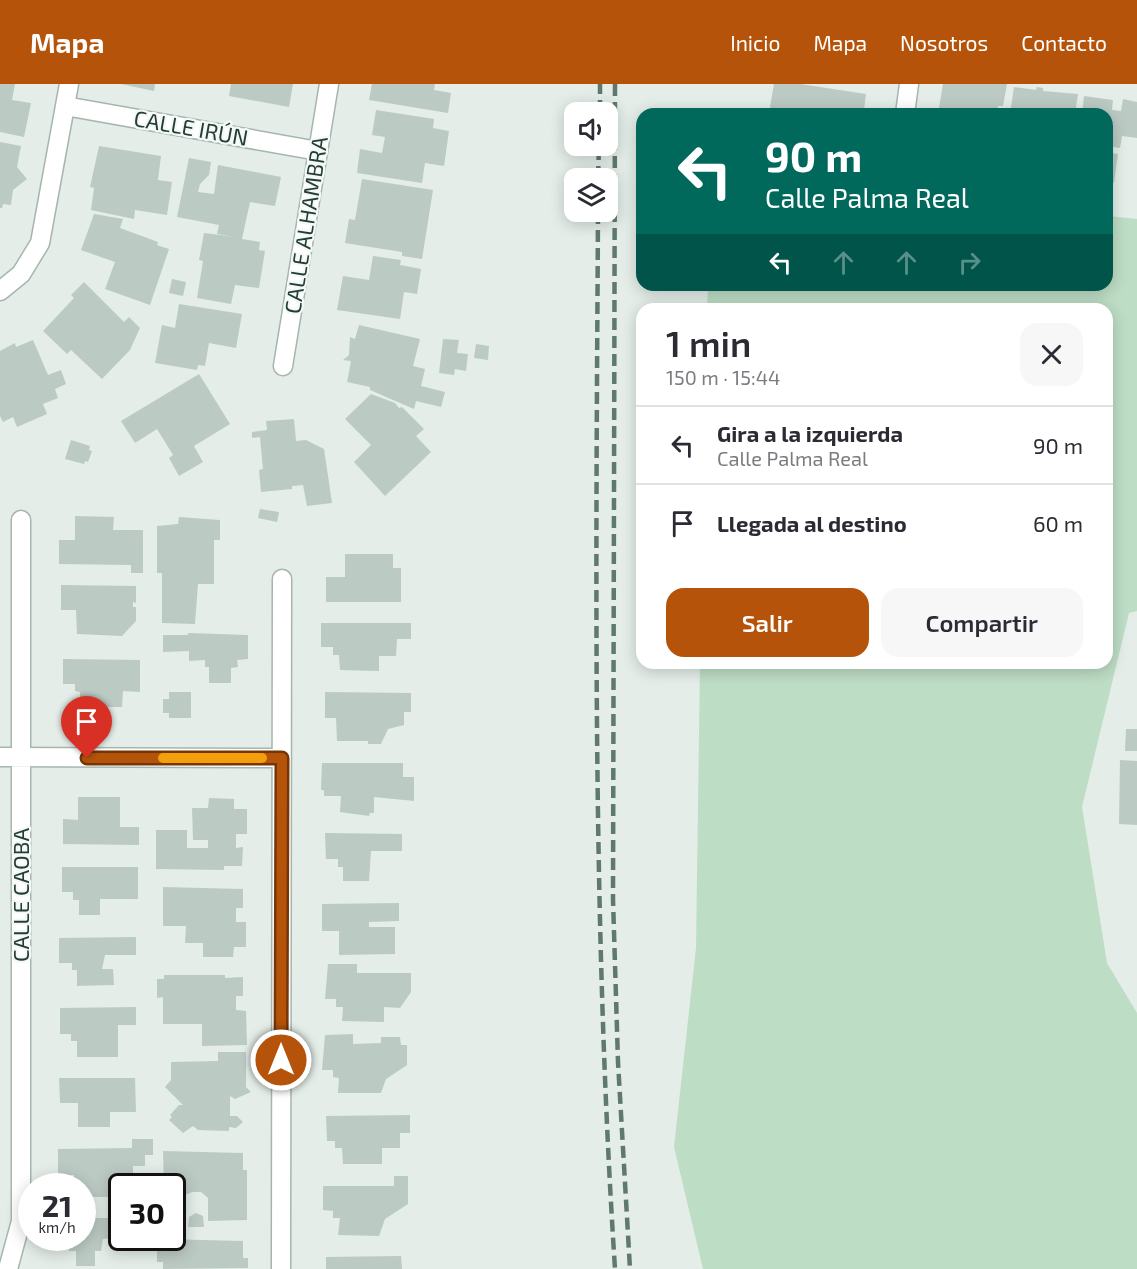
<!DOCTYPE html>
<html lang="es">
<meta charset="utf-8">
<style>
:root{--surface:#fff;--page:#f7f7f7;--text:#2b2b33;--muted:#7c7c81;--line:#e1e1e2;--accent:#b45309}
body{margin:0;font-family:"Exo 2",sans-serif;background:var(--page);color:var(--text);height:100vh;display:flex;flex-direction:column;font-size:22px;white-space:nowrap}
*{box-sizing:border-box;margin:0}
p{font-size:20px;color:var(--muted)}
.icon{flex:none;width:33px;height:33px;fill:none;stroke:currentColor;stroke-width:2;stroke-linecap:round;stroke-linejoin:round}
.map{position:relative;flex:1;overflow:hidden}
.side{position:absolute;left:636px;top:219px;width:477px;height:366px;display:flex;flex-direction:column;background:var(--surface);border-radius:18px;box-shadow:0 3px 15px #0003}
.side>*{flex:none}
.top-card{position:absolute;left:636px;top:24px;width:477px;height:183px;border-radius:18px;box-shadow:0 3px 15px #0003;background:#00695c;color:#fff;overflow:hidden}
.controls{position:absolute;left:564px;top:18px;display:grid;gap:12px}
.controls a{display:grid;place-items:center;width:54px;height:54px;border-radius:12px;background:var(--surface);box-shadow:0 3px 15px #0003;font-size:30px}
.speed{position:absolute;left:18px;top:1089px;display:flex;gap:12px;font-size:30px;font-weight:700;text-align:center}
.speed>*{display:grid;place-content:center;width:78px;height:78px;border-radius:50%;background:var(--surface);box-shadow:0 3px 15px #0003;line-height:1}
.speed small{font-size:15px;font-weight:400}
.speed .limit{border:3px solid #111;border-radius:9px;background:#fff;color:#111}
.pin{position:absolute;display:grid;place-items:center;width:51px;height:51px;color:#fff;margin:-62px -26px;border-radius:50% 50% 50% 0;rotate:-45deg;box-shadow:0 0 6px #0007}
.pin .icon{rotate:45deg}
.me{position:absolute;width:66px;margin:-33px;rotate:0deg;stroke-linejoin:round;filter:drop-shadow(0 0 4px #0008)}
.turn{display:flex;align-items:center;gap:21px;height:126px;padding:0 30px;font-size:27px}
.turn .icon{width:78px;height:78px;stroke-width:2.5}
.turn b{display:block;font-size:42px;line-height:51px}
.lanes{display:flex;align-items:center;height:57px;padding:0 30px;background:#0003;justify-content:center;gap:30px;direction:ltr}
.lanes .off{opacity:.35}
.round{display:grid;place-items:center;flex:none;width:63px;height:63px;border-radius:18px;background:var(--page)}
.overview{display:flex;align-items:center;justify-content:space-between;height:102px;padding:0 30px}
h1{font-size:36px;font-weight:600;line-height:45px}
.primary-button{display:flex;gap:12px;margin-top:auto;padding:12px 30px}
.primary-button a{flex:1;height:69px;border-radius:18px;background:var(--accent);color:#fff;font-size:24px;font-weight:600;line-height:69px;text-align:center}
.primary-button a+a{background:var(--page);color:var(--text)}
ul{padding:0;list-style:none}
li{display:flex;align-items:center;gap:18px;height:78px;padding:0 30px;border-top:2px solid var(--line)}
li div{flex:1}
li b{display:block;font-size:22px}
li em{font-style:normal}
header{display:flex;align-items:center;gap:36px;box-sizing:border-box;height:84px;padding:0 30px;background:var(--accent);color:#fff}
header strong{font-size:28px}
nav{display:flex;gap:33px;margin-inline-start:auto;font-size:21px}
.map>svg:first-child{display:block}
.green{fill:#beddc5}
.building{fill:#bccac4}
.lines{fill:none;stroke-linecap:round;stroke-linejoin:round}
.minor-casing{stroke:#a7b5af;stroke-width:21}
.minor{stroke:#fff;stroke-width:18}
.rail{stroke:#5f7971;stroke-width:4.5;stroke-dasharray:12 6;stroke-linecap:butt}
.route-casing{stroke:#753606;stroke-width:15}
.route{stroke:#b45309;stroke-width:10}
.slow{stroke:#f59e0b;stroke-width:10}
.labels{text-anchor:middle;stroke-width:4.5;stroke-linejoin:round;paint-order:stroke}
.street-label{font-size:22px;fill:#243e36;stroke:#f4f9f7}
</style>
<header>
<strong>Mapa</strong>
<nav><a>Inicio</a><a>Mapa</a><a>Nosotros</a><a>Contacto</a></nav>
</header>
<div class="map">
<svg width="1137" height="1185" viewBox="0 0 1137 1185">
<rect width="100%" height="100%" fill="#e4ede8"/>
<path class="green" d="M 1107,132 L 1137,135 L 1137,527 L 1129,529 L 1082,723 L 1107,879 L 1137,929 L 1137,1185 L 703,1185 L 674,1063 L 696,864 L 700,579 L 1107,579 L 1107,225 L 707,225 L 708,201 L 1107,201 Z"/>
<path class="building" d="M 0,0 L 15,0 L 12,16 L 31,19 L 24,53 L 0,48 Z
M 121,0 L 155,0 L 154,7 Z
M 231,0 L 293,0 L 289,23 L 229,12 Z
M 372,0 L 435,0 L 434,6 L 451,9 L 448,29 L 369,16 Z
M 774,0 L 800,0 L 866,10 L 864,26 L 869,27 L 869,30 L 769,29 Z
M 943,0 L 1007,0 L 1003,22 L 998,22 L 997,30 L 938,30 Z
M 1014,3 L 1036,6 L 1037,3 L 1043,4 L 1043,7 L 1078,10 L 1075,30 L 1010,30 Z
M 1084,12 L 1113,16 L 1112,26 L 1121,27 L 1123,15 L 1137,18 L 1137,54 L 1122,52 L 1120,64 L 1107,62 L 1107,30 L 1082,30 Z
M 376,26 L 434,35 L 433,44 L 449,47 L 444,82 L 425,79 L 422,99 L 357,89 L 360,65 L 382,69 L 385,53 L 372,51 Z
M 0,58 L 21,62 L 17,83 L 27,95 L 13,106 L 11,121 L 3,120 L 2,124 L 0,124 Z
M 99,62 L 161,72 L 158,96 L 172,98 L 167,131 L 135,126 L 134,135 L 91,126 L 94,104 L 90,103 Z
M 1107,68 L 1118,70 L 1114,99 L 1107,98 Z
M 189,74 L 211,78 L 209,91 L 200,100 L 198,108 L 214,110 L 218,81 L 281,93 L 275,122 L 250,118 L 242,155 L 260,158 L 259,166 L 265,167 L 259,204 L 235,201 L 231,220 L 197,214 L 203,177 L 199,176 L 204,149 L 236,153 L 217,150 L 219,141 L 177,133 Z
M 362,95 L 433,106 L 422,175 L 402,172 L 402,168 L 345,159 L 349,135 L 355,136 Z
M 94,130 L 123,135 L 120,144 L 158,158 L 157,161 L 169,165 L 150,221 L 105,205 L 115,178 L 81,166 Z
M 373,172 L 401,176 L 400,181 L 421,185 L 417,210 L 404,208 L 400,235 L 337,226 L 343,192 L 369,196 Z
M 172,195 L 186,198 L 183,212 L 169,209 Z
M 84,198 L 124,238 L 129,233 L 140,244 L 130,266 L 102,295 L 71,266 L 67,270 L 43,247 L 74,214 L 71,211 Z
M 179,220 L 242,230 L 236,264 L 209,259 L 205,282 L 198,281 L 197,286 L 155,279 L 162,241 L 175,244 Z
M 359,241 L 420,255 L 413,282 L 425,285 L 421,302 L 445,308 L 441,323 L 416,317 L 414,325 L 370,306 L 370,303 L 347,298 L 351,277 L 343,276 L 349,271 L 350,253 L 355,255 Z
M 443,255 L 459,256 L 457,269 L 468,270 L 466,287 L 455,285 L 454,291 L 439,289 Z
M 33,256 L 48,291 L 61,286 L 66,300 L 55,305 L 58,314 L 43,320 L 47,330 L 17,343 L 13,333 L 3,338 L 0,332 L 0,267 L 15,259 L 16,263 Z
M 476,260 L 489,262 L 488,276 L 474,274 Z
M 199,290 L 230,340 L 194,362 L 203,378 L 179,392 L 169,374 L 173,371 L 157,345 L 135,359 L 121,337 Z
M 371,310 L 395,319 L 399,324 L 402,323 L 424,345 L 416,352 L 431,368 L 385,412 L 354,378 L 371,361 L 345,335 Z
M 294,335 L 296,357 L 306,356 L 324,365 L 332,419 L 307,422 L 303,401 L 292,402 L 292,405 L 261,408 L 259,386 L 263,385 L 260,353 L 252,354 L 252,348 L 267,346 L 266,337 Z
M 71,356 L 90,362 L 89,366 L 92,367 L 88,378 L 85,377 L 84,380 L 65,375 Z
M 260,425 L 279,428 L 277,438 L 258,434 Z
M 75,432 L 114,433 L 113,446 L 143,446 L 143,489 L 131,489 L 131,481 L 59,480 L 59,456 L 75,456 Z
M 179,433 L 220,436 L 220,456 L 214,456 L 214,500 L 198,500 L 195,540 L 162,539 L 162,489 L 157,489 L 157,442 L 178,440 Z
M 345,470 L 393,470 L 393,484 L 401,484 L 401,518 L 326,518 L 326,493 L 345,493 Z
M 61,501 L 136,502 L 136,519 L 133,518 L 133,523 L 136,523 L 136,537 L 122,552 L 77,550 L 76,526 L 61,526 Z
M 321,539 L 411,539 L 411,555 L 397,555 L 396,572 L 379,572 L 379,587 L 340,586 L 339,571 L 333,571 L 333,563 L 321,563 Z
M 188,549 L 248,551 L 248,575 L 237,576 L 238,583 L 231,584 L 231,599 L 209,599 L 209,583 L 205,583 L 205,576 L 189,577 L 189,567 L 163,568 L 163,551 L 188,551 Z
M 63,575 L 140,576 L 140,608 L 123,607 L 122,623 L 80,623 L 80,608 L 75,607 L 75,600 L 63,600 Z
M 169,608 L 191,608 L 191,634 L 169,634 L 169,629 L 163,629 L 163,615 L 169,615 Z
M 325,608 L 411,609 L 411,628 L 404,628 L 404,641 L 388,645 L 381,660 L 368,660 L 368,657 L 337,657 L 336,634 L 325,634 Z
M 1126,645 L 1137,645 L 1137,667 L 1125,667 Z
M 1120,676 L 1137,677 L 1137,741 L 1119,740 Z
M 322,679 L 403,679 L 403,693 L 414,693 L 414,717 L 374,713 L 374,729 L 370,729 L 369,732 L 340,728 L 341,712 L 324,712 L 324,706 L 321,706 Z
M 78,713 L 120,713 L 120,743 L 139,743 L 139,761 L 63,760 L 63,735 L 78,736 Z
M 209,714 L 234,715 L 234,725 L 247,725 L 247,750 L 236,750 L 236,764 L 243,763 L 242,782 L 224,782 L 224,786 L 156,785 L 156,746 L 187,746 L 187,764 L 208,764 L 208,756 L 193,756 L 192,724 L 208,724 Z
M 325,749 L 402,750 L 402,767 L 371,767 L 369,797 L 343,797 L 343,783 L 338,783 L 338,775 L 326,775 Z
M 62,783 L 138,783 L 138,815 L 100,815 L 100,831 L 79,831 L 79,816 L 73,816 L 73,808 L 62,808 Z
M 163,803 L 243,805 L 243,824 L 236,824 L 236,838 L 246,838 L 246,863 L 234,863 L 233,873 L 203,873 L 203,859 L 185,859 L 186,842 L 163,842 Z
M 399,819 L 399,837 L 369,838 L 369,843 L 395,843 L 395,870 L 339,871 L 339,847 L 322,847 L 322,820 Z
M 136,853 L 136,871 L 105,871 L 102,885 L 113,885 L 114,901 L 77,902 L 77,886 L 72,886 L 72,879 L 59,879 L 59,854 Z
M 328,880 L 357,880 L 357,889 L 411,889 L 411,908 L 400,924 L 384,923 L 384,938 L 342,937 L 343,923 L 336,923 L 336,915 L 325,915 Z
M 164,891 L 225,891 L 225,894 L 243,893 L 243,912 L 236,912 L 236,926 L 246,927 L 247,961 L 202,962 L 202,940 L 163,940 L 163,913 L 157,914 L 157,895 L 164,895 Z
M 136,923 L 136,941 L 118,941 L 118,973 L 77,973 L 77,957 L 71,957 L 71,950 L 60,950 L 60,924 Z
M 353,950 L 353,960 L 381,959 L 381,953 L 400,953 L 401,961 L 407,961 L 407,981 L 386,995 L 381,1009 L 338,1009 L 339,994 L 333,993 L 333,986 L 322,986 L 325,951 Z
M 218,968 L 246,968 L 246,1003 L 251,1008 L 235,1015 L 230,1012 L 230,1032 L 237,1032 L 243,1038 L 236,1044 L 229,1043 L 229,1047 L 198,1046 L 193,1042 L 183,1049 L 169,1036 L 172,1033 L 170,1031 L 179,1021 L 183,1021 L 165,1003 L 171,996 L 171,978 L 218,977 Z
M 59,994 L 135,994 L 136,1028 L 110,1028 L 110,1043 L 78,1043 L 78,1019 L 60,1019 Z
M 410,1031 L 410,1049 L 400,1049 L 400,1064 L 382,1064 L 382,1080 L 343,1080 L 342,1064 L 335,1064 L 335,1057 L 327,1057 L 326,1032 Z
M 132,1055 L 153,1055 L 153,1071 L 145,1071 L 145,1082 L 133,1082 L 133,1099 L 118,1099 L 112,1105 L 113,1113 L 82,1113 L 82,1102 L 74,1102 L 74,1091 L 58,1091 L 58,1065 L 132,1064 Z
M 163,1067 L 243,1069 L 243,1086 L 247,1086 L 247,1136 L 208,1137 L 208,1114 L 201,1108 L 192,1108 L 183,1112 L 180,1106 L 172,1107 L 172,1102 L 164,1102 Z
M 394,1092 L 408,1092 L 408,1120 L 385,1135 L 379,1152 L 338,1151 L 340,1134 L 333,1134 L 333,1127 L 323,1126 L 323,1102 L 394,1102 Z
M 196,1129 L 203,1132 L 204,1143 L 188,1143 L 189,1133 Z
M 88,1134 L 122,1134 L 122,1153 L 103,1155 L 101,1167 L 95,1167 L 95,1182 L 76,1182 L 76,1167 L 69,1167 L 69,1161 L 58,1160 L 58,1154 L 82,1154 L 82,1136 Z
M 163,1155 L 243,1157 L 243,1174 L 248,1174 L 248,1184 L 163,1185 L 163,1178 L 157,1178 L 157,1165 L 163,1165 Z
M 401,1172 L 402,1185 L 326,1185 L 326,1173 Z"/>
<g class="lines">
<defs>
<path id="minor" d="M 65,22 L 318,67
M 905,30 L 909,0
M 0,207 L 21,190 L 40,159 L 69,0
M 283,282 L 329,0
M 0,673 L 282,674
M 8,1185 L 21,1137 L 21,436
M 281,1185 L 282,495"/>
</defs>
<use href="#minor" class="minor-casing"/>
<use href="#minor" class="minor"/>
<path class="rail" d="M 615,0 L 613,815 L 618,978 L 630,1185
M 600,28 L 600,0
M 598,94 L 599,62
M 598,128 C 596,480 592,833 615,1185"/>
</g>
<g class="lines">
<defs>
<path id="route" d="M 87,674 L 282,674 L 281,976"/>
</defs>
<use href="#route" class="route-casing"/>
<use href="#route" class="route"/>
<path class="slow" d="M 163,674 L 262,674"/>
</g>
<g class="labels">
<g class="street-label">
<text transform="translate(191 44) rotate(10)" y="8">CALLE IRÚN</text>
<text transform="translate(306 141) rotate(-81)" y="8">CALLE ALHAMBRA</text>
<text transform="translate(21 811) rotate(-90)" y="8">CALLE CAOBA</text>
</g>
</g>
</svg>
<div class="controls">
<a><svg class="icon" aria-label="sound" viewBox="0 0 24 24"><path d="M4 9h4l5-4v14l-5-4H4zM17 9q2 3 0 6"/></svg></a>
<a><svg class="icon" aria-label="layers" viewBox="0 0 24 24"><path d="M12 4l9 5-9 5-9-5zM3 14l9 5 9-5"/></svg></a>
</div>
<div class="speed"><div>21<small>km/h</small></div><div class="limit">30</div></div>
<div class="pin" style="left:87px;top:674px;background:#d93025"><svg class="icon" aria-label="arrive" viewBox="0 0 24 24"><path d="M6 21V4h12l-3 4 3 4H6"/></svg></div>
<svg class="me" style="left:281px;top:976px" viewBox="-20 -20 40 40"><circle r="17" fill="#b45309" stroke="#fff" stroke-width="3"/><path d="M0-11L8 9 0 5-8 9z" fill="#fff"/></svg>
<div class="top-card">
<div class="turn"><svg class="icon" aria-label="left" viewBox="0 0 24 24"><path d="M17 20v-9H6M10 6l-5 5 5 5"/></svg><div><b>90 m</b>Calle Palma Real</div></div>
<div class="lanes"><svg class="icon" aria-label="left" viewBox="0 0 24 24"><path d="M17 20v-9H6M10 6l-5 5 5 5"/></svg><svg class="icon off" aria-label="ahead" viewBox="0 0 24 24"><path d="M12 20V5M6 11l6-6 6 6"/></svg><svg class="icon off" aria-label="ahead" viewBox="0 0 24 24"><path d="M12 20V5M6 11l6-6 6 6"/></svg><svg class="icon off" aria-label="right" viewBox="0 0 24 24"><path d="M7 20v-9h11M14 6l5 5-5 5"/></svg></div>
</div>
<section class="side">
<div class="overview"><div><h1>1 min</h1><p>150 m · 15:44</p></div><a class="round"><svg class="icon" aria-label="close" viewBox="0 0 24 24"><path d="M6 6l12 12M18 6L6 18"/></svg></a></div>
<ul>
<li><svg class="icon" aria-label="left" viewBox="0 0 24 24"><path d="M17 20v-9H6M10 6l-5 5 5 5"/></svg><div><b>Gira a la izquierda</b><p>Calle Palma Real</p></div><em>90 m</em></li>
<li><svg class="icon" aria-label="arrive" viewBox="0 0 24 24"><path d="M6 21V4h12l-3 4 3 4H6"/></svg><div><b>Llegada al destino</b></div><em>60 m</em></li>
</ul>
<div class="primary-button"><a>Salir</a><a>Compartir</a></div>
</section>
</div>
